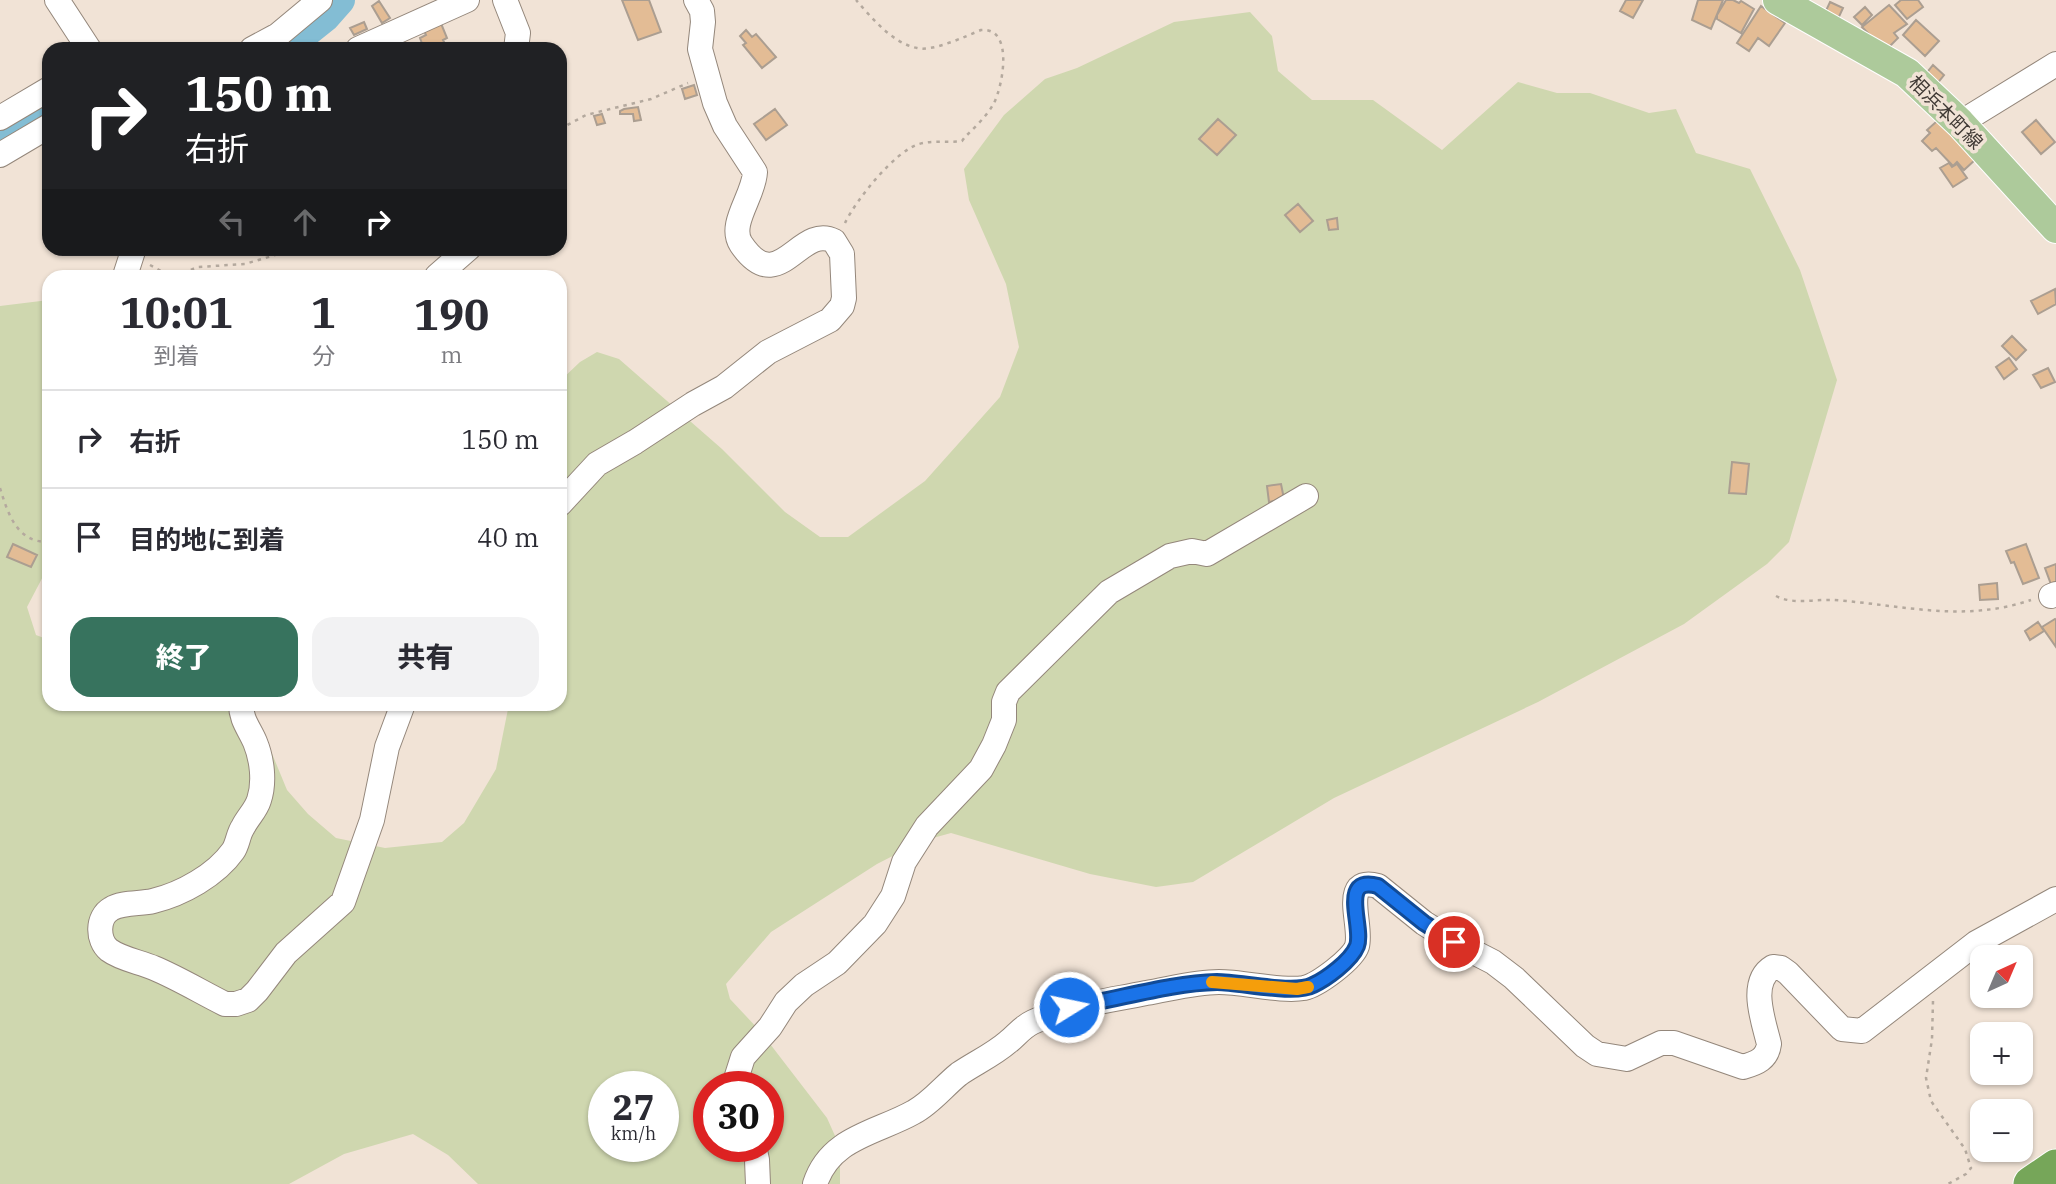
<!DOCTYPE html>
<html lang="ja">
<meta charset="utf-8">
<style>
:root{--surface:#fff;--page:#f2f2f3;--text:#2b2b33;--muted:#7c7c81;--line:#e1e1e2;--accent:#37735e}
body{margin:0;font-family:"IBM Plex Serif","Noto Sans JP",serif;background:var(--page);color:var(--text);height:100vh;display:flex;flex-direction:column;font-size:26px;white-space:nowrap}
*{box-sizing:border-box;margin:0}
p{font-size:23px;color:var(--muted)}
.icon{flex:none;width:38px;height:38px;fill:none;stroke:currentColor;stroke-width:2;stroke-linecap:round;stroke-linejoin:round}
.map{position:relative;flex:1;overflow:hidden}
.drawer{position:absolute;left:42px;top:270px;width:525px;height:441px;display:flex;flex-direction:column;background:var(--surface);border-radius:21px;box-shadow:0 2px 5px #0004}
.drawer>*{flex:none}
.banner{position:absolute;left:42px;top:42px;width:525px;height:214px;border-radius:21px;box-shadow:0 2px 5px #0004;background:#202124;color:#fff;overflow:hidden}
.needle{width:46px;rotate:44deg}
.tools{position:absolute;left:1970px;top:945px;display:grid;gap:14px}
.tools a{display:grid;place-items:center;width:63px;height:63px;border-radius:14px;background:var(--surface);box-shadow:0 2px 5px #0004;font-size:35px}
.speed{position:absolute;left:588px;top:1071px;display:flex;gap:14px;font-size:35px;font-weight:700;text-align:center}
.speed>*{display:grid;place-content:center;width:91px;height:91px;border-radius:50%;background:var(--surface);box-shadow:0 2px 5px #0004;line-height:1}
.speed small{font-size:18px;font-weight:400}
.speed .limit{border:10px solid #d22;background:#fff;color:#111}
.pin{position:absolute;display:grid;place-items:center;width:60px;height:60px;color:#fff;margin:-30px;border:4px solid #fff;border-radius:50%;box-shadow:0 2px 7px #0007}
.me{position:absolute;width:77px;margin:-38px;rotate:80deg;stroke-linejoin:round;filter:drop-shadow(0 0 5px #0008)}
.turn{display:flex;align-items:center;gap:24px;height:147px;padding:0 28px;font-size:32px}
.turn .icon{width:91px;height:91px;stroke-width:2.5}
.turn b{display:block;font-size:49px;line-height:60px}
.lanes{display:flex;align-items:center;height:66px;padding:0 28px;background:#0003;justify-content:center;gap:35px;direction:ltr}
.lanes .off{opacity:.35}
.eta{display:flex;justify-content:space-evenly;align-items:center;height:119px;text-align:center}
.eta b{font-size:42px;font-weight:800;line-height:49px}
.action{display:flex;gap:14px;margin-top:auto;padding:14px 28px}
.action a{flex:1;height:80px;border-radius:21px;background:var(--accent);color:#fff;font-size:28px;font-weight:800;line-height:80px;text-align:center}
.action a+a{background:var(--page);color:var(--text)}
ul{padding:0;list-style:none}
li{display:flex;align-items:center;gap:21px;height:98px;padding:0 28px;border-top:2px solid var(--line)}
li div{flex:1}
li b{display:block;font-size:26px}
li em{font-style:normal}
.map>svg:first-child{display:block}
.green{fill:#cfd7af;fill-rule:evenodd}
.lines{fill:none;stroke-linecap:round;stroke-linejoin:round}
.river{stroke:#83bdd4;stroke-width:30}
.building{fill:#e3bc95;stroke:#ab9e91;stroke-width:2}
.minor-casing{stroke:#94877b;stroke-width:26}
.major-casing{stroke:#fff;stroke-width:32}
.highway-casing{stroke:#fff;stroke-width:37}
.path{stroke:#b4a99e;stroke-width:2.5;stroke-dasharray:3.5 5;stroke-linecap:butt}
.minor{stroke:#fff;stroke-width:24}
.major{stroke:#adca9b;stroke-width:30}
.highway{stroke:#76a659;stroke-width:35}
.route-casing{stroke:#114b97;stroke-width:18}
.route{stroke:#1a73e8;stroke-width:12}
.slow{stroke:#f59e0b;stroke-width:12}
.labels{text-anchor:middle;stroke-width:7;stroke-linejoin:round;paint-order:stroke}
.street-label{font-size:19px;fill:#403a35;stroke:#f1e3d6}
</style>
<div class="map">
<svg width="2056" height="1184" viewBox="0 0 2056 1184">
<rect width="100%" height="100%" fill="#f1e3d6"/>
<path class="green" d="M 1250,12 L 1272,36 L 1278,71 L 1312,100 L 1373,100 L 1442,150 L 1518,82 L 1557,93 L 1590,93 L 1649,113 L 1676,109 L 1696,153 L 1750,169 L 1800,270 L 1837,380 L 1789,542 L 1767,564 L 1684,624 L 1538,702 L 1334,798 L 1193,882 L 1156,887 L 1090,874 L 951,833 L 922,841 L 877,864 L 771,932 L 726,984 L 730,999 L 760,1031 L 827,1118 L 840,1147 L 840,1184 L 478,1184 L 448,1155 L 413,1134 L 344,1154 L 289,1184 L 0,1184 L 0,306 L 49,300 L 49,565 L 27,607 L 36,635 L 49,640 L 49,704 L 245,704 L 259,722 L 287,790 L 308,814 L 336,838 L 385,848 L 442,842 L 464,823 L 496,769 L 509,704 L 560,704 L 560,381 L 580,362 L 597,352 L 619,359 L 722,449 L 785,512 L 820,537 L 848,537 L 925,481 L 1000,397 L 1019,347 L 1006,284 L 969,200 L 964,169 L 1004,115 L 1045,79 L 1077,68 L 1174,22 ZM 604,1087 L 663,1087 L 663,1146 L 604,1146 ZM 709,1087 L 768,1087 L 768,1146 L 709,1146 Z"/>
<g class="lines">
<path class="river" d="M 285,49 L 325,17 L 340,0
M 0,136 L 49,105"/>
</g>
<path class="building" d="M 622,0 L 649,0 L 661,32 L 638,40 Z
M 1626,0 L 1643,0 L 1633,18 L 1620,11 Z
M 1698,0 L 1723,0 L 1711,29 L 1692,20 Z
M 1726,0 L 1733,0 L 1739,3 L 1741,1 L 1754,9 L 1741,33 L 1717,19 L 1717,15 Z
M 1901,0 L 1918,0 L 1923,7 L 1907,19 L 1895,5 Z
M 379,1 L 390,18 L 382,23 L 372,6 Z
M 1830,2 L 1843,8 L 1837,21 L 1824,15 Z
M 1889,5 L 1907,24 L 1894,33 L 1898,38 L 1885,51 L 1862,27 Z
M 1761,6 L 1785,23 L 1769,46 L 1758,38 L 1749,51 L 1737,43 Z
M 1865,7 L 1872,15 L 1862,25 L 1854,17 Z
M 1916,20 L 1939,41 L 1925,56 L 1903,35 Z
M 440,21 L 447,38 L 443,40 L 447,48 L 424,49 L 420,38 L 426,35 L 423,28 Z
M 364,22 L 367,29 L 354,35 L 350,28 Z
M 746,30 L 752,37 L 756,34 L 776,57 L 762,68 L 743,45 L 746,43 L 740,36 Z
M 1933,65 L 1944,75 L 1936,85 L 1925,75 Z
M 694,85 L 697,95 L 685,99 L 682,89 Z
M 638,107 L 641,120 L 634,121 L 633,114 L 620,114 L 620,111 L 624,109 Z
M 775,109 L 787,125 L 766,140 L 754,124 Z
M 602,114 L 605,123 L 597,125 L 594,116 Z
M 1218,119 L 1236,135 L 1217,155 L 1199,139 Z
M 2036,120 L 2055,142 L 2041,154 L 2022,132 Z
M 1937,121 L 1976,159 L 1964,170 L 1957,162 L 1953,166 L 1936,148 L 1932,151 L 1922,141 L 1930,133 L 1927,130 Z
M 1949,163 L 1952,167 L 1957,164 L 1967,178 L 1953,187 L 1940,168 Z
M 1298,204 L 1313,221 L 1300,232 L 1285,215 Z
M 1337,218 L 1338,229 L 1329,230 L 1327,220 Z
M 2055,289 L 2056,304 L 2038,314 L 2031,301 Z
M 2012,336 L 2026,350 L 2016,360 L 2002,346 Z
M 2009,358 L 2017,369 L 2004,379 L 1996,367 Z
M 2048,368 L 2055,382 L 2041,388 L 2033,375 Z
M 1732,462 L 1749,464 L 1746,494 L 1729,493 Z
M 1281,484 L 1284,499 L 1269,502 L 1267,486 Z
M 13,544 L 37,555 L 31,567 L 7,557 Z
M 2026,544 L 2039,578 L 2023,584 L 2014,562 L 2011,563 L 2006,551 Z
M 2056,564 L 2056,585 L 2052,587 L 2045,568 Z
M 1997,583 L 1998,599 L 1980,600 L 1979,585 Z
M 2055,619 L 2056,620 L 2056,647 L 2042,627 Z
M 2038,622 L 2044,631 L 2030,640 L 2025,631 Z"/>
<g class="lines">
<defs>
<path id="minor" d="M 57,0 L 89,49
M 505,0 L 518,33 L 516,49
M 252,49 L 278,35 L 320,0
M 358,49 L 467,0
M 0,118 L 49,89
M 1960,123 L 2056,64
M 0,155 L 49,126
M 125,276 L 134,248
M 437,276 L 469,248
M 560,504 L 597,464 L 635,442 L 693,404 L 724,387 L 768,352 L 830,320 L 842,306 L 844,298 L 842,254 L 834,241 C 799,223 779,300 741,244 C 728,224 754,196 755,172 L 725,126 L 715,103 L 700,49 L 703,22 L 702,11 L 696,0
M 2051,596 L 2056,594
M 241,704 C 241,720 249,728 255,742 C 262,759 265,782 259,800 C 256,810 248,817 243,827 C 238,834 238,844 233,851 C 216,875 182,894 153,901 C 141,904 122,902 111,909 C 97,917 97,940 109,950 C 121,959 140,962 154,968 C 178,978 201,992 225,1004 L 236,1004 L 248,1000 L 257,991 L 286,953 L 343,902 L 372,820 L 387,747 L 403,704
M 738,1087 L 736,1079 L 743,1057 L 770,1027 L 786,1002 L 804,985 L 837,963 L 875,924 L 893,896 L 904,862 L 927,826 L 981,769 L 994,745 L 1004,720 L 1004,702 L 1008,692 L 1109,592 L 1170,556 L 1192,551 L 1207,554 L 1306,496
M 754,1146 L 757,1160 L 758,1184
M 815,1184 C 830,1137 877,1133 914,1112 C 931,1103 944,1086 959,1074 C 975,1063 993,1055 1008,1042 C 1017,1035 1022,1027 1033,1022 C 1069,1005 1107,1001 1146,993 C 1170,989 1195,982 1219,982 C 1244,982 1281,992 1304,988 C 1318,985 1353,959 1357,946 C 1363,926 1339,875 1378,886 L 1424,923 L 1454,942 L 1493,962 L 1514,978 L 1585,1046 L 1597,1054 L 1627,1059 L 1661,1043 L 1674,1043 L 1743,1067 C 1757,1063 1767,1059 1769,1044 C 1764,1022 1748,982 1773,967 L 1781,968 L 1788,973 L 1842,1029 L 1862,1031 L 1976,943 L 2056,899"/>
<path id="major" d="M 1778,0 L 1907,73 L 1960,123 L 2056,228"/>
<path id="highway" d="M 2031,1184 L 2056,1167"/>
</defs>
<use href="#minor" class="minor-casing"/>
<use href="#major" class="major-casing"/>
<use href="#highway" class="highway-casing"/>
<path class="path" d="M 560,129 L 586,115 L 651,99 L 688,83
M 845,223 C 856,200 895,151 919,144 C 933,140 948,143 962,141 L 965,137 C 975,127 987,116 994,103 C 1003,85 1014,27 981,30 C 966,36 933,52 917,48 C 892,43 872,18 856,0
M 150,265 L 170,276
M 175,276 L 198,267 L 245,264 L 299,248
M 0,488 C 8,514 17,543 49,542
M 1776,596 C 1793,605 1815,599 1834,600 C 1903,605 1963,623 2031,600
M 1933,1001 L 1932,1039 L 1926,1078 L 1931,1101 L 1965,1149 L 1971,1168 L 1966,1174 L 1948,1184"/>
<use href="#minor" class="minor"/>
<use href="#major" class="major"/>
<use href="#highway" class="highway"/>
</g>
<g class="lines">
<defs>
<path id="route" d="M 1069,1007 C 1117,1000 1169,983 1217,982 C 1241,982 1294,995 1313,985 C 1326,979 1351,961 1357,946 C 1364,927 1338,875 1378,886 L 1424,923 L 1454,942"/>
</defs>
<use href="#route" class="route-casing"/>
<use href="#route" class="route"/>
<path class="slow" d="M 1212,982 L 1297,989 L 1308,987"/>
</g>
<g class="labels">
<g class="street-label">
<text transform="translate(1946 112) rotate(45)" y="7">相浜本町線</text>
</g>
</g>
</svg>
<div class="tools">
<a><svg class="needle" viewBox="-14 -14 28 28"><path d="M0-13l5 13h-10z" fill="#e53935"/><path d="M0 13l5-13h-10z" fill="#7c7c81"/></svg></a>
<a>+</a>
<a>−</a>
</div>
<div class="speed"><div>27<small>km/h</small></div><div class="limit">30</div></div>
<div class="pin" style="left:1454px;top:942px;background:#d93025"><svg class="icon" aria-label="arrive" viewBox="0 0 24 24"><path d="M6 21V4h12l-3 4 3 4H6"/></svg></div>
<svg class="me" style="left:1069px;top:1007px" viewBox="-20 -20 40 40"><circle r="17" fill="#1a73e8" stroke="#fff" stroke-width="3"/><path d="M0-11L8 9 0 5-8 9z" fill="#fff"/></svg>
<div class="banner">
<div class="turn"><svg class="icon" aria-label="right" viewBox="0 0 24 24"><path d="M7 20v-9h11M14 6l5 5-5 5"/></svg><div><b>150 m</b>右折</div></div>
<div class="lanes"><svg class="icon off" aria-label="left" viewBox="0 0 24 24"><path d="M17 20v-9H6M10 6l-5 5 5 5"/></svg><svg class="icon off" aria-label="ahead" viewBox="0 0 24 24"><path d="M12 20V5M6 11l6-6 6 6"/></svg><svg class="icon" aria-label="right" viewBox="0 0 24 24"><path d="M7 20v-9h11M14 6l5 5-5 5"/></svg></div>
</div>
<section class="drawer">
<div class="eta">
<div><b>10:01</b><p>到着</p></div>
<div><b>1</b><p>分</p></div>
<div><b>190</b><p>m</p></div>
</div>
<ul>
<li><svg class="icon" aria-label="right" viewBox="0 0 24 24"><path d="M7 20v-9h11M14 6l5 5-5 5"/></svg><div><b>右折</b></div><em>150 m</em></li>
<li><svg class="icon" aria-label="arrive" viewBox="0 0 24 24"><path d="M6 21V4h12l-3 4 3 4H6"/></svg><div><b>目的地に到着</b></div><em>40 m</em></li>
</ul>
<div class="action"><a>終了</a><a>共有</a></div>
</section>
</div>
